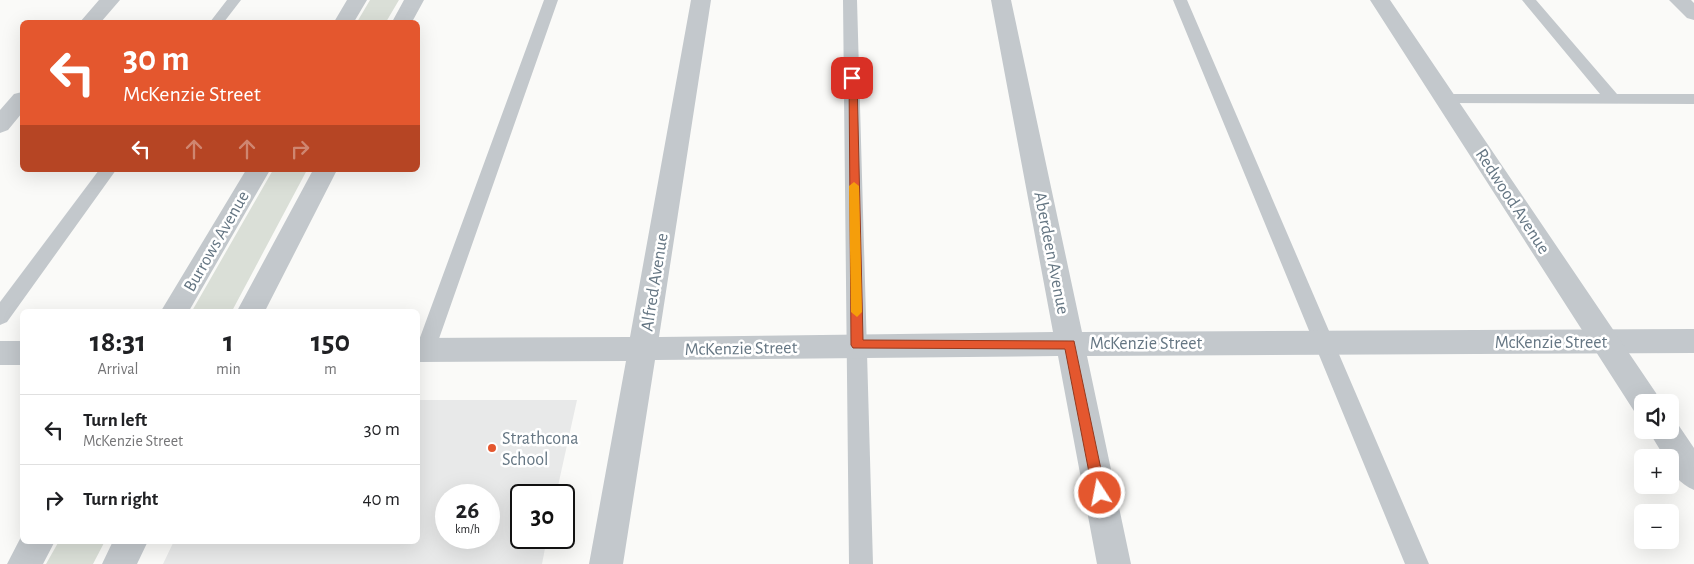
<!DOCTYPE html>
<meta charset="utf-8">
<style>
:root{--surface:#fff;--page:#f2f2f2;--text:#202124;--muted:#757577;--line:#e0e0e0}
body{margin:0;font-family:"Alegreya Sans",sans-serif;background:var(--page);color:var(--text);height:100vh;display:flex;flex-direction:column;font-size:19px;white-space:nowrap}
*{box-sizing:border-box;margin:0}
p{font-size:16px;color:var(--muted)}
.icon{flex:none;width:28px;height:28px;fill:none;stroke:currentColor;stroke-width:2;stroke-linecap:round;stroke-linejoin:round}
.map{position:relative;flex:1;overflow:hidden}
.panel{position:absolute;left:20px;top:309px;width:400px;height:235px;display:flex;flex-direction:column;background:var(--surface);border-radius:8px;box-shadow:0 5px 20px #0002}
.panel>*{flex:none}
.top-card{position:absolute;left:20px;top:20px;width:400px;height:152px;border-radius:8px;box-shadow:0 5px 20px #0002;background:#e4572e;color:#fff;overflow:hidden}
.controls{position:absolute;left:1634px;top:394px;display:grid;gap:10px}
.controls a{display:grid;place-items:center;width:45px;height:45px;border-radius:8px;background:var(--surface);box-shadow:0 5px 20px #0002;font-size:25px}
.speed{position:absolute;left:435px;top:484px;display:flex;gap:10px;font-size:25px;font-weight:700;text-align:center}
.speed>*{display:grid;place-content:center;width:65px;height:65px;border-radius:50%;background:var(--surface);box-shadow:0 5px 20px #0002;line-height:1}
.speed small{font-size:12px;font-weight:400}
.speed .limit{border:2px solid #111;border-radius:8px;background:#fff;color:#111}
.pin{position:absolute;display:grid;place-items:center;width:42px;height:42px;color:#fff;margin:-21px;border-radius:10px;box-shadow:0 2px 8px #0006}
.me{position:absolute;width:55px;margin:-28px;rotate:349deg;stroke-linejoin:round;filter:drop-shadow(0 0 4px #0008)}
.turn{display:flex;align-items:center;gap:18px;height:105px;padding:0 20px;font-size:22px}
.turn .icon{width:65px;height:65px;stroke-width:2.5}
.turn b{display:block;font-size:35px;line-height:42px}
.lanes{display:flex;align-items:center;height:48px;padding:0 20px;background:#0003;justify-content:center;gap:25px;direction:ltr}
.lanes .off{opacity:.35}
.eta{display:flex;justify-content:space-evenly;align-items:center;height:85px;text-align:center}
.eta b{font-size:30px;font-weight:700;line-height:35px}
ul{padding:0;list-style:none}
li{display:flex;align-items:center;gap:15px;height:70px;padding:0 20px;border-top:1px solid var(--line)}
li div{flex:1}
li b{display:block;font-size:19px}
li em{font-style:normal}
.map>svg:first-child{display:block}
.built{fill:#e8e9e9;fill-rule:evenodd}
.green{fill:#dadfd7}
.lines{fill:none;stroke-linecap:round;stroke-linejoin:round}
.service{fill:#c3c8cc;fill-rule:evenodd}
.minor{fill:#c3c8cc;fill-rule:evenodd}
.tertiary{fill:#c3c8cc;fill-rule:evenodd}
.route{fill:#e4572e;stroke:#94391e}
.slow{fill:#f59e0b}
.poi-dot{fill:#e4572e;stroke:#fff;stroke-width:2}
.labels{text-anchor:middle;stroke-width:5;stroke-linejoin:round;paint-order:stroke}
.street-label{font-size:18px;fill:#657683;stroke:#fff}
.poi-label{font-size:18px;fill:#657683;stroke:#fff;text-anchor:start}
</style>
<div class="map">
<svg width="1694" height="564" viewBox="0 0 1694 564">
<rect width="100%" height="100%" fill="#fafaf8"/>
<path class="built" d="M 418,400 L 577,400 L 556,495 L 521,495 L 521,538 L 547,538 L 542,564 L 163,564 L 174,541 L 418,541 ZM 446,495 L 489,495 L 489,538 L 446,538 Z"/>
<path class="green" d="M 370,0 L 399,0 L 386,22 L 357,22 Z
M 273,170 L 307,170 L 232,311 L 192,311 Z
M 59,541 L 105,541 L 93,564 L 46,564 Z"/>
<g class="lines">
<path class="service" d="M 227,0 L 241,0 L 224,22 L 210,22 Z
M 544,0 L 558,0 L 435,350 L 432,356 L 425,358 L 418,356 L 418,343 Z
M 843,0 L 857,0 L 873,564 L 849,564 Z
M 1173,0 L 1187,0 L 1429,564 L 1405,564 Z
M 1522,0 L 1536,0 L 1617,94 L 1694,94 L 1694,104 L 1439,103 L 1437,99 L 1439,95 L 1445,94 L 1600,94 Z
M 99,170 L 116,170 L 7,322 L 0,325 L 0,302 Z"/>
<path class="minor" d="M 99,0 L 120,0 L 101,22 L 80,22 Z
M 691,0 L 711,0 L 659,337 L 1053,332 L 991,0 L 1011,0 L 1082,332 L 1694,329 L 1694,353 L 1087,356 L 1131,564 L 1097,564 L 1058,356 L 655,360 L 623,564 L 589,564 L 626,361 L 418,362 L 418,338 L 630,337 Z
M 1669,0 L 1691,0 L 1694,3 L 1694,20 L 1687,18 Z
M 22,92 L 22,113 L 8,130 L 0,133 L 0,110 L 14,94 Z
M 0,341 L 22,341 L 22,365 L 0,365 Z"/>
<path class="tertiary" d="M 347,0 L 367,0 L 354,22 L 334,22 Z
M 404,0 L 424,0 L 412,22 L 392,22 Z
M 1370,0 L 1390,0 L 1656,393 L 1660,402 L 1642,402 L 1642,414 L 1634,411 Z
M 246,170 L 270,170 L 189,311 L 161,311 Z
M 313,170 L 337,170 L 265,311 L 237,311 Z
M 1670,419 L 1675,420 L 1694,448 L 1694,490 C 1680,484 1670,473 1670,458 L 1665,458 L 1648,430 L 1670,430 Z
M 22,535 L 22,541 L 55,541 L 43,564 L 7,564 Z
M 113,541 L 148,541 L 137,564 L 102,564 Z"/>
</g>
<path class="route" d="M 849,75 L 852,75 L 857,78 L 863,340 L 1074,341 L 1106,493 L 1104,497 L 1100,499 L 1095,497 L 1093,493 L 1065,349 L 853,348 L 851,345 Z"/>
<path class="slow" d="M 854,182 L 859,186 L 862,312 L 857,317 L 851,312 L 849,186 Z"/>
<circle class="poi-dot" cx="492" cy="448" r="5"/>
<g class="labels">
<g class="street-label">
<text transform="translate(1513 201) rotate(57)" y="6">Redwood Avenue</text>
<text transform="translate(216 241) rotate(-60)" y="6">Burrows Avenue</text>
<text transform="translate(1052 253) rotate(79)" y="6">Aberdeen Avenue</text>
<text transform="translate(654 282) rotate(-81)" y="6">Alfred Avenue</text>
<text x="1551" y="348">McKenzie Street</text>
<text x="1146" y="349">McKenzie Street</text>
<text transform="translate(741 348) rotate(-1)" y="6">McKenzie Street</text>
</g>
<g class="poi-label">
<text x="502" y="444">Strathcona<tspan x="502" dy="21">School</tspan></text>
</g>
</g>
</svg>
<div class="controls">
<a><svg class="icon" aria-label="sound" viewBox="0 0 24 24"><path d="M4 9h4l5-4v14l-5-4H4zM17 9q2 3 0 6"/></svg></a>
<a>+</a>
<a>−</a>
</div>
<div class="speed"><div>26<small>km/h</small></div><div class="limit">30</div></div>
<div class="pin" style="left:852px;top:78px;background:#d93025"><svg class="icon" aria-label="arrive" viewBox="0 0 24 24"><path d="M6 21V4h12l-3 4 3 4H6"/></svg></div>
<svg class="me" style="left:1100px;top:493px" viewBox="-20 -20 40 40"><circle r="17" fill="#e4572e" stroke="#fff" stroke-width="3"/><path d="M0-11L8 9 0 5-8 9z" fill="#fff"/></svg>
<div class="top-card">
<div class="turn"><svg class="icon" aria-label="left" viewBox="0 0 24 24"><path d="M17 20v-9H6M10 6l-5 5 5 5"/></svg><div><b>30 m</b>McKenzie Street</div></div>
<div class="lanes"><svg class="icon" aria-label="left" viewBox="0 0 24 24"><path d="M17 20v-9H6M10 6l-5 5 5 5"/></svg><svg class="icon off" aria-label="ahead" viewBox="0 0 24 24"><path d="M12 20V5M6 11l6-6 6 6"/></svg><svg class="icon off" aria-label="ahead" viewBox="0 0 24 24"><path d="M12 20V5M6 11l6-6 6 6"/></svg><svg class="icon off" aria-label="right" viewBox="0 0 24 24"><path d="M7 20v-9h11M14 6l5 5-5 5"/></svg></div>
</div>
<section class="panel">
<div class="eta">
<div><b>18:31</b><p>Arrival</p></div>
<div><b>1</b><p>min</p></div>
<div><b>150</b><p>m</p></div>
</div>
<ul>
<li><svg class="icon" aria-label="left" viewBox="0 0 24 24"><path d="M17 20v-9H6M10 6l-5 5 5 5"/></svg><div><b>Turn left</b><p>McKenzie Street</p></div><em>30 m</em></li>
<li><svg class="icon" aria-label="right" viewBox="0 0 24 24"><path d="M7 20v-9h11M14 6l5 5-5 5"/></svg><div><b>Turn right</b></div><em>40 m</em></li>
</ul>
</section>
</div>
